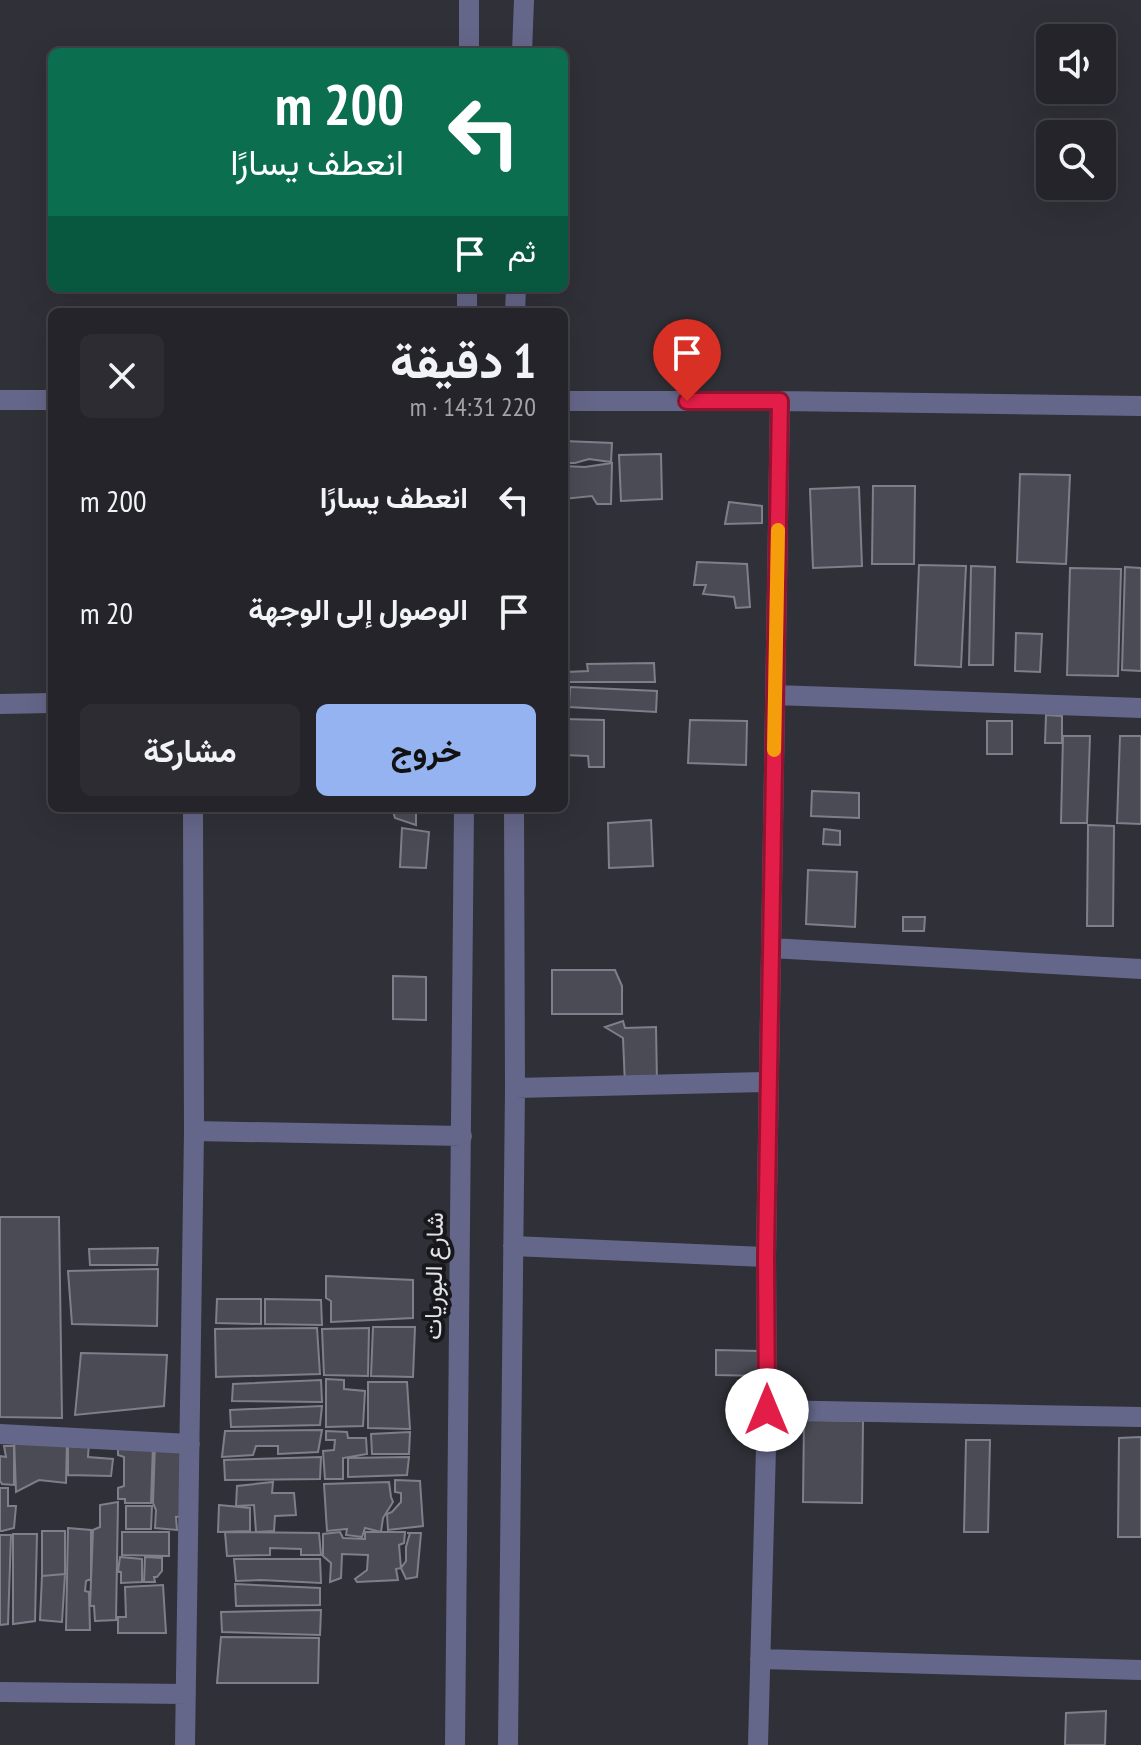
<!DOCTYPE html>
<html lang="ar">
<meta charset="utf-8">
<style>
:root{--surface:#24242a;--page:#2c2c32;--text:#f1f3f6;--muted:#a3a4a8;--line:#414147;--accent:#95b2f1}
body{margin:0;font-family:"PT Sans Narrow",Vazirmatn,sans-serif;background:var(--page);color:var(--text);direction:rtl;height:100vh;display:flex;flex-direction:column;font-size:30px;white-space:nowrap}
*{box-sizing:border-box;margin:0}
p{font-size:26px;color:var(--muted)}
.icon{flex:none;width:44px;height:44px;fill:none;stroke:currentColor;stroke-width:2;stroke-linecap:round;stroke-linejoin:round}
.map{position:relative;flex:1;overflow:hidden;direction:ltr}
.panel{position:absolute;left:48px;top:308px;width:520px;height:504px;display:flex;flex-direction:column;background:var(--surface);border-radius:12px;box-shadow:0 8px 32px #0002,0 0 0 2px var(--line);direction:rtl}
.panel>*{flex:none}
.banner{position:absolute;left:48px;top:48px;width:520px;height:244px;border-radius:12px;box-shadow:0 8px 32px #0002,0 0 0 2px var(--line);direction:rtl;background:#0b6e4f;color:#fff;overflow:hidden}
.buttons{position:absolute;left:1036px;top:24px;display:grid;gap:16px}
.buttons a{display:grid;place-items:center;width:80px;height:80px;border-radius:12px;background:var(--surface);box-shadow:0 8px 32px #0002,0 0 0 2px var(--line);font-size:40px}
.pin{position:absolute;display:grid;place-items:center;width:68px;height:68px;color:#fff;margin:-82px -34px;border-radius:50% 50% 50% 0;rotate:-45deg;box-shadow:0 0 8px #0007}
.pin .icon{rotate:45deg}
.me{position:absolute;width:88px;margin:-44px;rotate:0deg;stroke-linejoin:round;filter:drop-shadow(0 0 6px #0008)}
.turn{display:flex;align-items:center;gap:28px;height:168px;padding:0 32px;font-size:36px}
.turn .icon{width:104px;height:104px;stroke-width:2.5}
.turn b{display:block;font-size:56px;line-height:68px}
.then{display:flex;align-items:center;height:76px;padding:0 32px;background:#0003;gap:16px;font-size:30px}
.round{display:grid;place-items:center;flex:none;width:84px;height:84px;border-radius:12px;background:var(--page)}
.headline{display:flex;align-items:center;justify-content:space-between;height:136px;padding:0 32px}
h1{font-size:48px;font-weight:700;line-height:60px}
.button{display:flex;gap:16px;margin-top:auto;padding:16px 32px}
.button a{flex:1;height:92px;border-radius:12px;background:var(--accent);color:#111;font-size:32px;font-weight:700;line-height:92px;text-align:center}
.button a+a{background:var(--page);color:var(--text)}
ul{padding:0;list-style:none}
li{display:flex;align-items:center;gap:24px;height:112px;padding:0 32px}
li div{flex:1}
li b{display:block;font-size:30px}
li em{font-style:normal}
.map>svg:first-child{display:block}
.building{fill:#4a4b54;stroke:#7e7f89;stroke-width:2}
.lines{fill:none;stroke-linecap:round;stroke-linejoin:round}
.minor{stroke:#65678a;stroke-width:20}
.route-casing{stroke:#92132f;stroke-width:20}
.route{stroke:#e11d48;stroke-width:14}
.slow{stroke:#f59e0b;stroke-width:14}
.labels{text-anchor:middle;stroke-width:8;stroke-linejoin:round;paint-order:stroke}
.street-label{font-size:24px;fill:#e2e3e8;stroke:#18181c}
</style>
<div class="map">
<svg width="1141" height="1745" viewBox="0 0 1141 1745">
<rect width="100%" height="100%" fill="#303038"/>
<path class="building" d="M 564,441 L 612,443 L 611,462 L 589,459 L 575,463 L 564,463 Z
M 661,454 L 662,499 L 621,501 L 619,455 Z
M 612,463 L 611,504 L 597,504 L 592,496 L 564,499 L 564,466 L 585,467 Z
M 1020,474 L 1070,475 L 1066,564 L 1017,562 Z
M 873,486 L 915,486 L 914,564 L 872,564 Z
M 859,487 L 862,566 L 813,568 L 810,489 Z
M 729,502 L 762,506 L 762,523 L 725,524 Z
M 697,562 L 747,564 L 750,607 L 736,608 L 734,597 L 703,594 L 706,585 L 694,585 Z
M 919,565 L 966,566 L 961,667 L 915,665 Z
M 971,566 L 995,567 L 993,665 L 969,665 Z
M 1125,567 L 1141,568 L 1141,671 L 1122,670 Z
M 1070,568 L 1121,569 L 1118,676 L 1067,675 Z
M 1016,633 L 1042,634 L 1040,672 L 1015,671 Z
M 654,663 L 655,682 L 569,682 L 567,672 L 588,671 L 587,664 Z
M 570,687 L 657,691 L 656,712 L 569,707 Z
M 1046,715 L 1062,716 L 1062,743 L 1045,743 Z
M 564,719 L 604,720 L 604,767 L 589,767 L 588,756 L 564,755 Z
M 690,720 L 747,721 L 746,765 L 688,763 Z
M 987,721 L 1012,721 L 1012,754 L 987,754 Z
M 1063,736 L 1090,736 L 1087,823 L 1061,823 Z
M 1120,736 L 1141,736 L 1141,824 L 1117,823 Z
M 812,791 L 859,793 L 859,818 L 811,816 Z
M 392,808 L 416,808 L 416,825 L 395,818 Z
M 651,820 L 653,866 L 609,868 L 608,823 Z
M 1088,825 L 1114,826 L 1113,926 L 1087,926 Z
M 402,828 L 429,832 L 426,868 L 400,867 Z
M 824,829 L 840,831 L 840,845 L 823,844 Z
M 808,870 L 857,872 L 855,927 L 806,924 Z
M 903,917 L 925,917 L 924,931 L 903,931 Z
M 552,970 L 615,970 L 622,986 L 622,1014 L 552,1014 Z
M 393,976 L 426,977 L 426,1020 L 393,1019 Z
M 623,1021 L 625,1028 L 656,1027 L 657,1083 L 625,1085 L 623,1038 L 605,1027 Z
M 0,1217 L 59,1217 L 62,1418 L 0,1417 Z
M 158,1248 L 157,1265 L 90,1265 L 89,1249 Z
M 158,1269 L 157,1326 L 72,1324 L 68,1271 Z
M 326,1276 L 413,1280 L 413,1318 L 331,1322 L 331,1301 L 326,1298 Z
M 217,1299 L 261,1299 L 261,1324 L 216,1323 Z
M 265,1299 L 321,1300 L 322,1325 L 265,1324 Z
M 373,1327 L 415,1327 L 413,1377 L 371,1376 Z
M 317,1328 L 320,1374 L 216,1377 L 215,1329 Z
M 369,1328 L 368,1376 L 324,1375 L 322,1329 Z
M 716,1350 L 760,1351 L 760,1376 L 716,1375 Z
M 81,1353 L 167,1355 L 164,1406 L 75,1415 Z
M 326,1379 L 344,1380 L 344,1389 L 365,1391 L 363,1426 L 326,1427 Z
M 321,1380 L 322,1402 L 232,1401 L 233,1384 Z
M 368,1382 L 407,1382 L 410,1429 L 368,1428 Z
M 322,1406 L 320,1425 L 231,1427 L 230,1410 Z
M 804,1420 L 863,1421 L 862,1503 L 803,1502 Z
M 322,1430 L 318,1452 L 278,1454 L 278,1446 L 256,1446 L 253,1455 L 222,1457 L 225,1431 Z
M 326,1431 L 347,1432 L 348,1438 L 366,1438 L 367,1454 L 343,1458 L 343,1479 L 325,1479 L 323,1451 L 334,1450 L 335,1440 L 326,1440 Z
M 410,1432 L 409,1454 L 372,1454 L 371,1434 Z
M 14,1437 L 67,1440 L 66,1483 L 39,1480 L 16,1492 Z
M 1141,1437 L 1141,1537 L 1118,1537 L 1119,1438 Z
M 68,1439 L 89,1441 L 88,1457 L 113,1459 L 111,1476 L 68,1475 Z
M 966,1440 L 990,1440 L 988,1532 L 964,1532 Z
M 118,1443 L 153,1444 L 151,1503 L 125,1503 L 125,1499 L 118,1499 L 118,1488 L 124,1486 L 124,1457 L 118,1455 Z
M 155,1444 L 187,1446 L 186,1516 L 176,1517 L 177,1530 L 155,1528 L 156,1510 L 153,1503 Z
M 4,1446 L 14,1446 L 14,1485 L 2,1484 L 0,1481 L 0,1456 L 6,1457 Z
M 321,1457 L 320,1479 L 225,1480 L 224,1460 Z
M 409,1457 L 407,1475 L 348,1477 L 348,1458 Z
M 395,1480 L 420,1481 L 423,1526 L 388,1530 L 387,1514 L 392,1512 L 401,1502 L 401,1493 L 395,1492 Z
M 273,1482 L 272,1493 L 294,1493 L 296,1515 L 275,1516 L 274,1531 L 256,1532 L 254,1505 L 236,1506 L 237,1486 Z
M 389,1482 L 391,1497 L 393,1502 L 383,1518 L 381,1532 L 365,1528 L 362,1537 L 346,1535 L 347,1529 L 327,1531 L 324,1484 Z
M 0,1488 L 8,1488 L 8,1506 L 16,1506 L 14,1528 L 2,1531 L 0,1531 Z
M 118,1502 L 116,1620 L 95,1621 L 94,1606 L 90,1606 L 93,1530 L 100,1527 L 100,1505 Z
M 219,1505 L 250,1508 L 250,1531 L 218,1532 Z
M 126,1506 L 152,1506 L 151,1529 L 126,1529 Z
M 68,1528 L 91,1530 L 91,1579 L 86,1581 L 85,1591 L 89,1592 L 90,1630 L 66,1630 Z
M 42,1531 L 65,1531 L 65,1574 L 42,1576 Z
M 122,1532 L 169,1532 L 169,1556 L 122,1555 Z
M 225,1532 L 319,1533 L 321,1555 L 301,1555 L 301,1549 L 270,1548 L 270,1555 L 227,1556 Z
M 340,1532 L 343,1538 L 365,1539 L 365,1532 L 405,1532 L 404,1543 L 399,1545 L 401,1568 L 396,1569 L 398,1580 L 357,1582 L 355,1579 L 367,1570 L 368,1555 L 342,1554 L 341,1578 L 330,1582 L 331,1563 L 323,1556 L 323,1534 Z
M 407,1533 L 421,1533 L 417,1577 L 406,1579 L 401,1568 L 406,1561 L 406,1547 L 410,1533 Z
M 13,1534 L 37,1534 L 35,1621 L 13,1624 Z
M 0,1535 L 11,1535 L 8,1624 L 0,1625 Z
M 120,1557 L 142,1559 L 142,1582 L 121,1583 L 121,1572 L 118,1571 Z
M 145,1557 L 162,1558 L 162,1571 L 157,1577 L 154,1577 L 155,1582 L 144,1582 Z
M 234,1559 L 320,1559 L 321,1583 L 261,1580 L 236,1581 Z
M 65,1574 L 62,1622 L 40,1620 L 42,1576 Z
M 235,1584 L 320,1588 L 320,1605 L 236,1606 Z
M 163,1585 L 166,1633 L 118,1633 L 118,1617 L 126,1617 L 125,1587 Z
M 321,1610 L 320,1635 L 222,1632 L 221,1612 Z
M 221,1637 L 319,1638 L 318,1683 L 217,1683 Z
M 1106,1711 L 1105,1745 L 1065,1745 L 1066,1713 Z"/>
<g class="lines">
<path class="minor" d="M 469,52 L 469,0
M 522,52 L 524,0
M 467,312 L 467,288
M 515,312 L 516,288
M 0,400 L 52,400
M 564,401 L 780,401 L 1141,406
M 775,695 L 1141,708
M 0,704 L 52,703
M 771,948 L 1141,969
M 515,1088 L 769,1082
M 194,1131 L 462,1136
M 513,1246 L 766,1257
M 767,1410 L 1141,1417
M 0,1434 L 190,1444
M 760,1659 L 1141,1670
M 0,1692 L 186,1694
M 185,1745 L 194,1131 L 193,808
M 455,1745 L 464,808
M 508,1745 L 515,1088 L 514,808
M 758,1745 L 767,1410 L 766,1257 L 780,401"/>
</g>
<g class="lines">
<defs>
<path id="route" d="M 687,401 L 780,401 L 766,1257 L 767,1410"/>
</defs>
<use href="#route" class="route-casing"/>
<use href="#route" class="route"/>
<path class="slow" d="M 774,750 L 778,530"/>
</g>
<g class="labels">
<g class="street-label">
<text transform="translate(434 1276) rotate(-89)" y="8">شارع البوريات</text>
</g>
</g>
</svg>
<div class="buttons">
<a><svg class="icon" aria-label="sound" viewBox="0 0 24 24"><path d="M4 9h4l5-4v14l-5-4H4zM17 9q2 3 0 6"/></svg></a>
<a><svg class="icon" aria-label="search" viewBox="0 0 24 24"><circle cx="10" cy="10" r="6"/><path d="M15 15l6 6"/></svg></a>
</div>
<div class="pin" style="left:687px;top:401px;background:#d93025"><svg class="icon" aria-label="arrive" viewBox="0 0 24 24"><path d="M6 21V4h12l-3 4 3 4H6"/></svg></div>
<svg class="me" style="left:767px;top:1410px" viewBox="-20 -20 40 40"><circle r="19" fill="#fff"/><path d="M0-13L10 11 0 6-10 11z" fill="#e11d48"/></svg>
<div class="banner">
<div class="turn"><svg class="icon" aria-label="left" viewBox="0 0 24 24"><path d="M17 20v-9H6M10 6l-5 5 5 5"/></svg><div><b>200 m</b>انعطف يسارًا</div></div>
<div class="then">ثم<svg class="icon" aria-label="arrive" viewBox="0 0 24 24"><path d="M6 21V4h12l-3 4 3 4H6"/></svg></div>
</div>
<section class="panel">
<div class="headline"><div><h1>1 دقيقة</h1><p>220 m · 14:31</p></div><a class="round"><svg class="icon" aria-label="close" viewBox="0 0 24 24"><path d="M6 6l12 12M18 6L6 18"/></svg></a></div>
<ul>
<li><svg class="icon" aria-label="left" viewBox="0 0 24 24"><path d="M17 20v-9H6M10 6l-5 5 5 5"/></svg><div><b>انعطف يسارًا</b></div><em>200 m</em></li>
<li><svg class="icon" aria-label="arrive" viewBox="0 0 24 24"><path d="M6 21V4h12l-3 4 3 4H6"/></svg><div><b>الوصول إلى الوجهة</b></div><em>20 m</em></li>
</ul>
<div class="button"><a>خروج</a><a>مشاركة</a></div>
</section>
</div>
